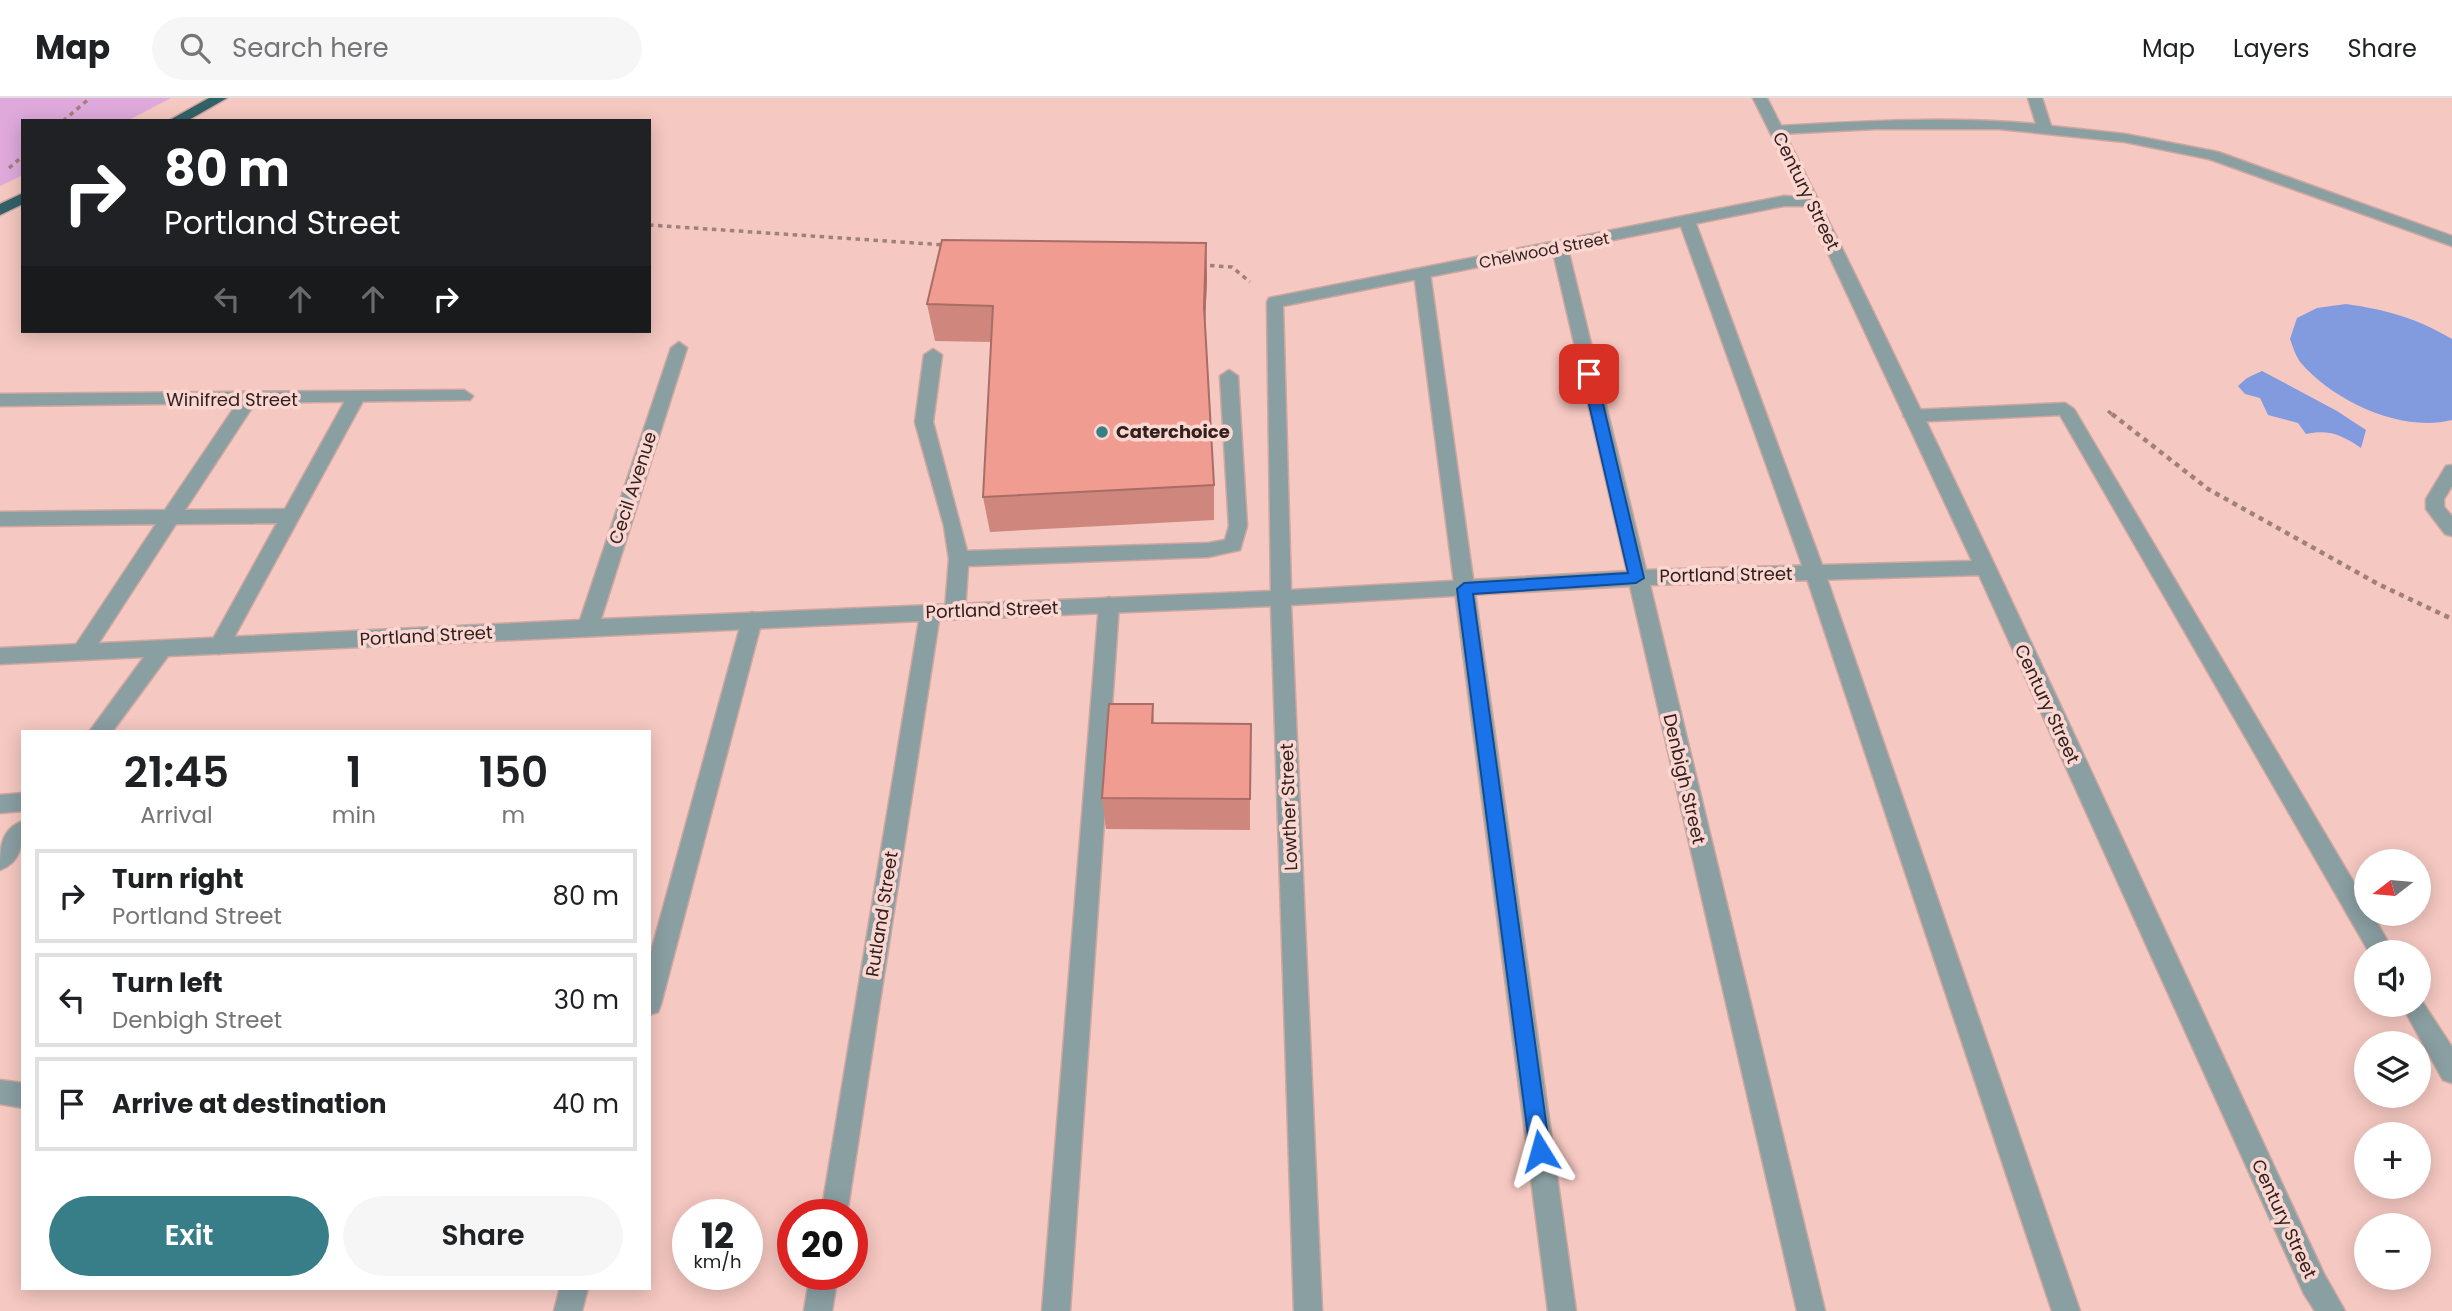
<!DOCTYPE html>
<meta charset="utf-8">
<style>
:root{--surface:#fff;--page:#f6f6f6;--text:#202124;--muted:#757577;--line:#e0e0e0;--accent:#387e89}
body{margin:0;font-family:Poppins,sans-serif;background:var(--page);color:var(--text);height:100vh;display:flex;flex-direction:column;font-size:26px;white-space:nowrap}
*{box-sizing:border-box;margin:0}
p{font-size:23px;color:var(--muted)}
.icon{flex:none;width:38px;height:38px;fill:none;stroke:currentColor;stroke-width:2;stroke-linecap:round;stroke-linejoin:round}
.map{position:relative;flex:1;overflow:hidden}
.details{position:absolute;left:21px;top:632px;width:630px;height:560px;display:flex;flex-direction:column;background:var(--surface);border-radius:0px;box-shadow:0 4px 18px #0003}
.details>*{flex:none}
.hud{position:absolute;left:21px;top:21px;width:630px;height:214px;border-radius:0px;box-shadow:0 4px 18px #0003;background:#202124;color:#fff;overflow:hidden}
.needle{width:46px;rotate:254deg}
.fabs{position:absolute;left:2354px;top:751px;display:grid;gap:14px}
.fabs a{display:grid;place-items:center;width:77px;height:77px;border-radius:50%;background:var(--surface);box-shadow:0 4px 18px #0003;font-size:35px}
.speed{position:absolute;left:672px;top:1101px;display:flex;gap:14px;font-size:35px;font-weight:700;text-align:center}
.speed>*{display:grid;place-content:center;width:91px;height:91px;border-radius:50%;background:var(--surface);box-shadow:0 4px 18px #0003;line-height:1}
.speed small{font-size:18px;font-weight:400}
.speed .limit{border:10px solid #d22;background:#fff;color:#111}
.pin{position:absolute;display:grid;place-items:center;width:60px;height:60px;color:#fff;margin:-30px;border-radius:14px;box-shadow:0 4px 10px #0006}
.me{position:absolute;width:77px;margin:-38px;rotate:352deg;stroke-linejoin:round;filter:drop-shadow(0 0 5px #0008)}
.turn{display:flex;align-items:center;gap:24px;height:147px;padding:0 28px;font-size:32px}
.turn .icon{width:91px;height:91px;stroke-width:2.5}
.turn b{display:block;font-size:49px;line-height:60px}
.lanes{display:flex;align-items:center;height:66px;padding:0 28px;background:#0003;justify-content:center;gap:35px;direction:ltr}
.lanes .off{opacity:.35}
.eta{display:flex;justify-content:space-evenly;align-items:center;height:119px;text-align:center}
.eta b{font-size:42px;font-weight:600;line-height:49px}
.primary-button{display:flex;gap:14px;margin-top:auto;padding:14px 28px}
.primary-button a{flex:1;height:80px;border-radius:42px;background:var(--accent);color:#fff;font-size:28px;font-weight:600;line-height:80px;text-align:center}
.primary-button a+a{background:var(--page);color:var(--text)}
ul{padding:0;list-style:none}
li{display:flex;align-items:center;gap:21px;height:94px;margin:0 14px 10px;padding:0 14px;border:4px solid var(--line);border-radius:0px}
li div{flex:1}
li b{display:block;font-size:26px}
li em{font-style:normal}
header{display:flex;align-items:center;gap:42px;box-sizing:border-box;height:98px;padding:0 35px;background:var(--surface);border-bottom:2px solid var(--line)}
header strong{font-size:33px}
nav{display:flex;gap:38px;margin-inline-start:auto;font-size:24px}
.search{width:490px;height:63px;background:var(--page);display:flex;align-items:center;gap:18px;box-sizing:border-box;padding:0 24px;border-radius:38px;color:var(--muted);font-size:26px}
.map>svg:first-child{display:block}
.green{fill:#dfa9dc}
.water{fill:#829bde}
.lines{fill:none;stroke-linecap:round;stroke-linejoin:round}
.lane-casing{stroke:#cea7a0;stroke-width:3}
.street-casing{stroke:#cea7a0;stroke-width:3}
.highway-casing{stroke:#cea7a0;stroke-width:3}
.path-far1{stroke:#a0807b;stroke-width:3.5;stroke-dasharray:4.5 4.5;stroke-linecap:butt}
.path{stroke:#a0807b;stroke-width:4.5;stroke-dasharray:5 5;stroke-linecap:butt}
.lane{fill:#8a9fa2;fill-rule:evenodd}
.street{fill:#8a9fa2;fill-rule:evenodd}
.highway{fill:#326168;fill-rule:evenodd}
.wall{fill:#ce867d}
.shaded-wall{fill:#a86d66}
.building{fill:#f09c91;stroke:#a86d66;stroke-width:2}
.route{fill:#1a73e8;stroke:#114b97;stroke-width:2}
.poi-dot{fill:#387e89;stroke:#fcd7d2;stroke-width:2.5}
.labels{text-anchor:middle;stroke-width:7;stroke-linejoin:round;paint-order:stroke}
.far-street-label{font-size:16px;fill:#31211e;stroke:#fcd7d2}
.street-label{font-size:18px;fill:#31211e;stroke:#fcd7d2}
.poi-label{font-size:18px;font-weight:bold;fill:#31211e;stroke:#fcd7d2;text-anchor:start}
</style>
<header>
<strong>Map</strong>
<div class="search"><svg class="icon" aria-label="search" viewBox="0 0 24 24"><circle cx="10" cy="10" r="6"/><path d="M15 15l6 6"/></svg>Search here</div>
<nav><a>Map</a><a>Layers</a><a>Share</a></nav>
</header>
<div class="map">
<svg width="2452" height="1213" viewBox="0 0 2452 1213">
<rect width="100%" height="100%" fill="#f5c8c1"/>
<path class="green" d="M 0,0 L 171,0 L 127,23 L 23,23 L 23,77 L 0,88 Z"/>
<path class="water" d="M 2346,206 C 2388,212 2416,220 2452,241 L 2452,322 C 2401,335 2334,303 2301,265 C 2296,259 2293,249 2290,241 L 2297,220 L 2317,210 Z
M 2262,273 L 2337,313 L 2366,332 L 2361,350 C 2342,337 2329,331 2306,336 L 2298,325 L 2268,317 L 2260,300 L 2245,296 L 2238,288 L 2247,280 Z"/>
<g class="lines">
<defs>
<path id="lane" d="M 2028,0 L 2042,0 L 2051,28 L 2125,36 L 2218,54 L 2452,138 L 2452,148 L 2209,61 L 2125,44 L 1999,31 L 1875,31 L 1777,36 L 1770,32 L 1777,28 C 1863,23 1950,18 2036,26 Z
M 1687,118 L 1695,123 L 1825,475 L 2080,1213 L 2052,1213 L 1805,475 L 1679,123 Z
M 1422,170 L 1430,175 L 1576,1213 L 1548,1213 L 1414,175 Z
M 933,251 L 942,257 L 933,324 L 967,453 L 1208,445 L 1225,442 L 1229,428 L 1220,278 L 1229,272 L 1238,278 L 1247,428 L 1240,452 L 1208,459 L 968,468 L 965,513 L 962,518 L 955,521 L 948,518 L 945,513 L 949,461 L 944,428 L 915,324 L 924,257 Z
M 355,295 L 364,301 L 226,554 L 219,556 L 212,554 L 209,548 L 277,425 L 176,426 L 89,560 L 82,562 L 75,560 L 72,554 L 75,548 L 156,426 L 0,428 L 0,414 L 165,412 L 242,298 L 248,296 L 257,302 L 185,412 L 285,411 L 346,301 Z
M 2065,305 L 2074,311 L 2366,805 L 2366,816 L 2372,816 L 2394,854 L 2369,854 L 2060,317 L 1912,324 L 1903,318 L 1912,312 Z
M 2452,367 L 2452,388 L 2444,401 L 2444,409 L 2452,418 L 2452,438 L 2445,436 L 2426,411 L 2426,401 L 2446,368 Z
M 1109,499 L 1116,502 L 1119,507 L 1070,1213 L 1042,1213 L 1099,507 L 1102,502 Z
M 752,514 L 759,517 L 762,522 L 661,906 L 658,914 L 649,917 L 649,861 L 742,522 L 745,517 Z
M 23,695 L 23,713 L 0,715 L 0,697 Z
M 2418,897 L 2452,949 L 2452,985 L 2443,982 L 2401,906 L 2418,906 Z
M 560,1190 L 588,1190 L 582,1213 L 554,1213 Z"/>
<path id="street" d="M 1753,0 L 1767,0 C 1963,387 2141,783 2324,1176 L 2345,1213 L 2315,1213 L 2304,1196 L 1979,477 L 1650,487 L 1825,1213 L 1797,1213 L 1630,488 L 1291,507 L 1322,1213 L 1294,1213 L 1271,508 L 939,522 L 847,1116 L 821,1116 L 919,523 L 168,558 L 112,634 L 89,634 L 144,559 L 0,566 L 0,550 L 580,522 L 671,250 L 679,244 L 687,250 L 601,521 L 1271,493 L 1267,204 L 1269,200 L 1784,98 L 1802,99 ZM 1784,108 L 1806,108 L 1972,463 L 1646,472 L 1568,151 ZM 1553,154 L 1627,473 L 1291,492 L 1283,208 Z
M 464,292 L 473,298 L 470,302 L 0,308 L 0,296 Z
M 23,723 C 23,744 22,764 0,772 C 0,752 0,731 23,723 Z
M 0,982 L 23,985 L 23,1010 L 0,1006 Z
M 810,1176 L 838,1176 L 832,1213 L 804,1213 Z"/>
<path id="highway" d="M 209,0 L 227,0 L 187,23 L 168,23 Z
M 23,95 L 23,106 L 0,117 L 0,106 Z"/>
</defs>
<use href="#lane" class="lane-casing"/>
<use href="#street" class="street-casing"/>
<use href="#highway" class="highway-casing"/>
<path class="path-far1" d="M 63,23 L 90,0
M 9,70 L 23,58
M 649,127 L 945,147
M 1201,167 L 1232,169 L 1250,184
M 2108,313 L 2114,318"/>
<path class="path" d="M 2112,316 L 2208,391 L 2378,486 L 2452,521"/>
<use href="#lane" class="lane"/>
<use href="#street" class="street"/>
<use href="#highway" class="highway"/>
</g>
<path class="wall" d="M 1206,145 L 1207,181 L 1205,229 L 1214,387 L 1214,422 L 990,434 L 983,399 L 991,244 L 935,243 L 927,206 Z
M 1153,606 L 1154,625 L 1250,701 L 1250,732 L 1106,731 L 1102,700 Z"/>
<path class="shaded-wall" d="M 1206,145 L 1207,181 L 1204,245 L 1204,209 Z"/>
<path class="building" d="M 942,142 L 1206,145 L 1204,209 L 1214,387 L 983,399 L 993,208 L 927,206 Z
M 1109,606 L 1153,606 L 1152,625 L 1251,626 L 1250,701 L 1102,700 Z"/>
<path class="route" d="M 1589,272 L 1596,276 L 1644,480 L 1636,485 L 1473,496 L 1550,1053 L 1547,1060 L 1540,1063 L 1533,1060 L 1530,1053 L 1457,491 L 1464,485 L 1628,475 L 1582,276 Z"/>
<circle class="poi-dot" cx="1102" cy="334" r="7"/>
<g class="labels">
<g class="far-street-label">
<text transform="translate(1544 152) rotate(-11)" y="6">Chelwood Street</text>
</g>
<g class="street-label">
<text transform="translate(1806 93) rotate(64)" y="6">Century Street</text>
<text x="232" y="308">Winifred Street</text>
<text transform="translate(633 390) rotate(-72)" y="6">Cecil Avenue</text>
<text transform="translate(1726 477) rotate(-1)" y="6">Portland Street</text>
<text transform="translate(992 512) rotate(-2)" y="6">Portland Street</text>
<text transform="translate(426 538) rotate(-3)" y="6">Portland Street</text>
<text transform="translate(2047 606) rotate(65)" y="6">Century Street</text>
<text transform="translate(1684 681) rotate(77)" y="6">Denbigh Street</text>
<text transform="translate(1289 709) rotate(-92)" y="6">Lowther Street</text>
<text transform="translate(882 816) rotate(-81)" y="6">Rutland Street</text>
<text transform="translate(2284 1121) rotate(65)" y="6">Century Street</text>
</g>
<g class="poi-label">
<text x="1116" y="340">Caterchoice</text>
</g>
</g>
</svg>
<div class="fabs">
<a><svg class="needle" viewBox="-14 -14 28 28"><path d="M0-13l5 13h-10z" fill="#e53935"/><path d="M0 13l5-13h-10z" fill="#757577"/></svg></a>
<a><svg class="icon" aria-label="sound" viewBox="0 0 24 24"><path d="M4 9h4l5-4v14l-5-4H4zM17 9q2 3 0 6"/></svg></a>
<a><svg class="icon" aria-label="layers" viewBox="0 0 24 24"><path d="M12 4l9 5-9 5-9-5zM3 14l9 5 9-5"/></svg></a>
<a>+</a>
<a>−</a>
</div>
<div class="speed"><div>12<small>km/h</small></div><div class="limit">20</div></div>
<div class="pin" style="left:1589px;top:276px;background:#d93025"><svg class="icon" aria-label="arrive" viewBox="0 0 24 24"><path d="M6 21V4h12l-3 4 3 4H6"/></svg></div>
<svg class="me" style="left:1540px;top:1053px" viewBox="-20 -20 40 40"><path d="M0-17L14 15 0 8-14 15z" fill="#1a73e8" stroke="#fff" stroke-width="4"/></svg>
<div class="hud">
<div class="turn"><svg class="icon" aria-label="right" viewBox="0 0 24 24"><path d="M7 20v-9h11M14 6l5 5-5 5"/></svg><div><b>80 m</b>Portland Street</div></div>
<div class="lanes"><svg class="icon off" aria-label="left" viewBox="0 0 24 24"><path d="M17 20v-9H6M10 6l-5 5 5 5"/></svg><svg class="icon off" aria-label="ahead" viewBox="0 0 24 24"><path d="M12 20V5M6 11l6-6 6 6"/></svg><svg class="icon off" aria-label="ahead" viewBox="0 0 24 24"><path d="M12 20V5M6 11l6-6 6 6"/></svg><svg class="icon" aria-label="right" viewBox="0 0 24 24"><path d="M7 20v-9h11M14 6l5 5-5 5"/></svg></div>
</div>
<section class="details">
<div class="eta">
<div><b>21:45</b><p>Arrival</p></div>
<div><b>1</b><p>min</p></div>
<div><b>150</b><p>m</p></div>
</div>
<ul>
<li><svg class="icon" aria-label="right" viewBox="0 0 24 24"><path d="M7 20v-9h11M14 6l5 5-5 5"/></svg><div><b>Turn right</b><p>Portland Street</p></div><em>80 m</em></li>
<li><svg class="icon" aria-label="left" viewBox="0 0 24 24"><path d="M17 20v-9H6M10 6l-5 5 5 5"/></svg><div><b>Turn left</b><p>Denbigh Street</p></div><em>30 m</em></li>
<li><svg class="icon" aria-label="arrive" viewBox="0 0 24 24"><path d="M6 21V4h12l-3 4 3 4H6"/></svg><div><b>Arrive at destination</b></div><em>40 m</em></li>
</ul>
<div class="primary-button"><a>Exit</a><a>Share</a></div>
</section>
</div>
